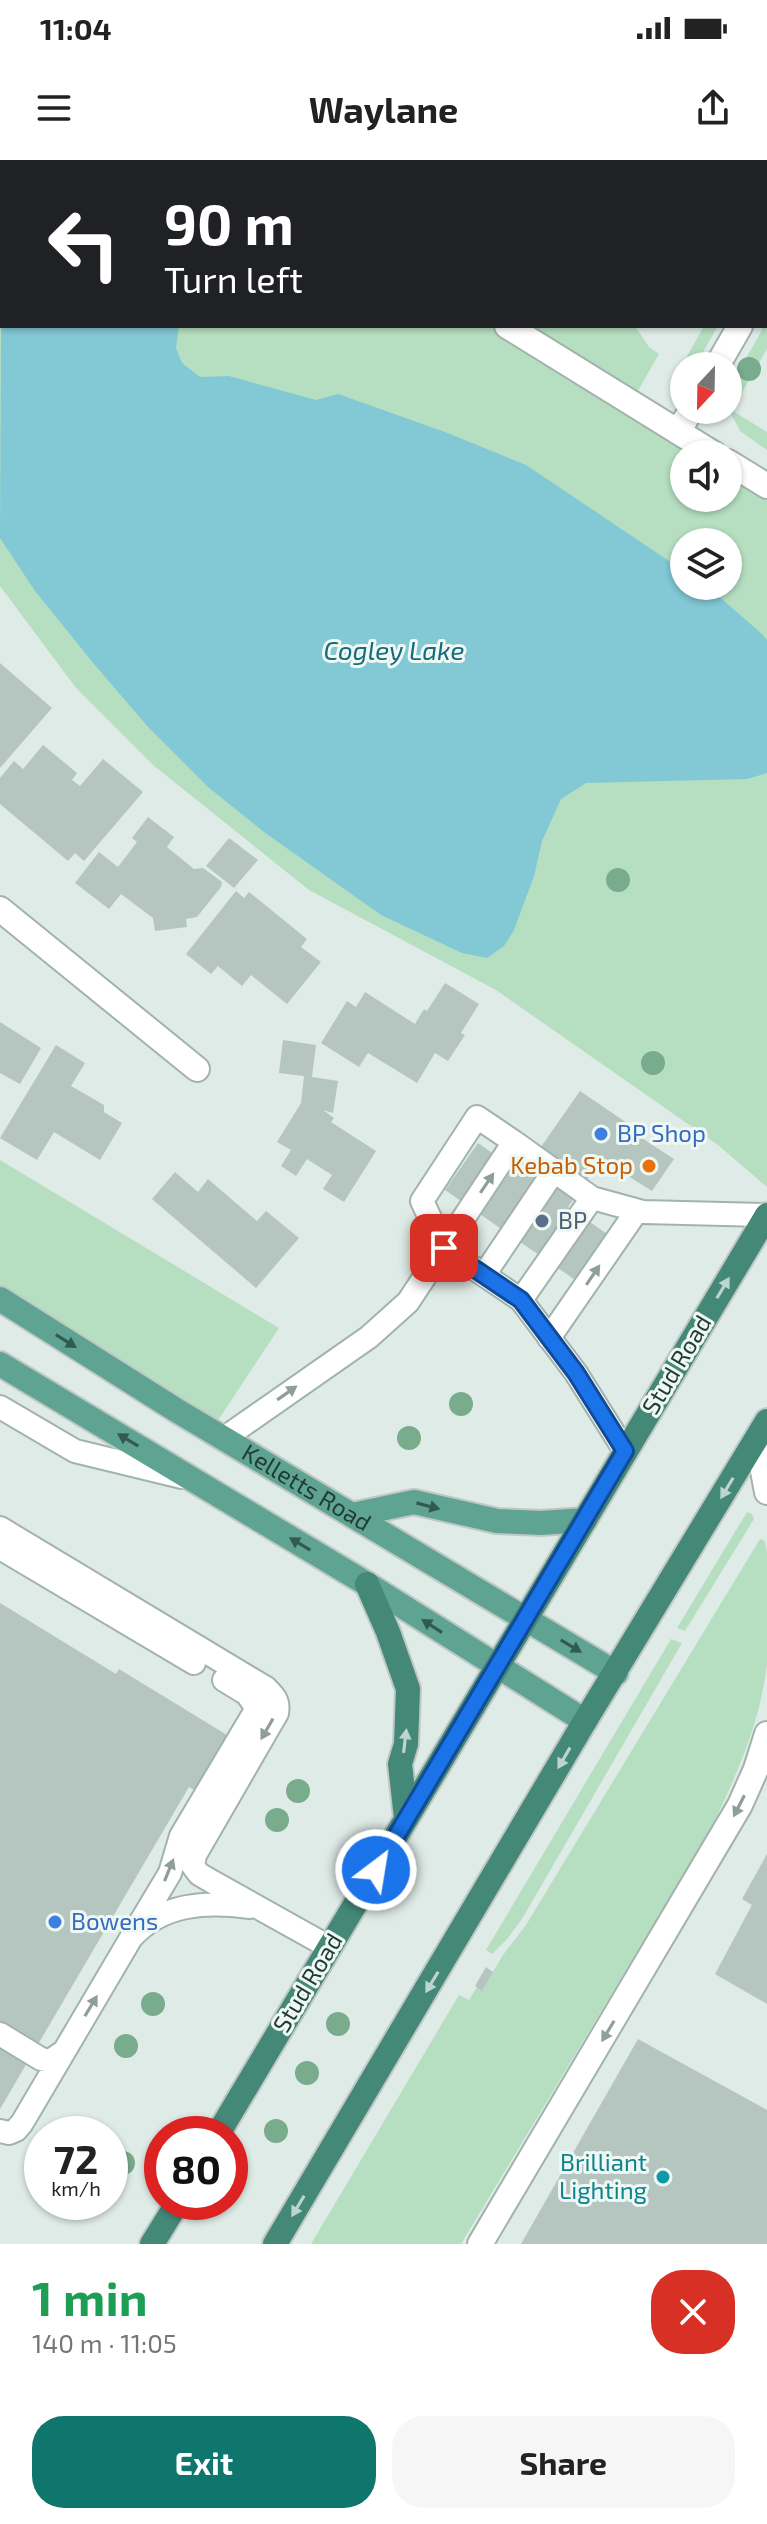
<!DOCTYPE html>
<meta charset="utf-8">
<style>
:root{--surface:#fff;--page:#f6f6f6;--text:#222;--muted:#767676;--accent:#0f766e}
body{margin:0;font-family:"Exo 2",sans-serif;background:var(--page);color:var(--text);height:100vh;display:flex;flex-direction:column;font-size:30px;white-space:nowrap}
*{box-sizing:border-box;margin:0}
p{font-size:26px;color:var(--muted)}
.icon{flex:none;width:44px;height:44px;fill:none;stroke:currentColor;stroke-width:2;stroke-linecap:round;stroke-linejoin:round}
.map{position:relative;height:2084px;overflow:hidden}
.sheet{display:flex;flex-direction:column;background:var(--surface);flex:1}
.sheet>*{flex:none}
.top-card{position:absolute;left:0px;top:0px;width:768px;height:168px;box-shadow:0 2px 6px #0004;background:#202124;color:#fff;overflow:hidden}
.needle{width:52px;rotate:202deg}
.fabs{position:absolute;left:670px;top:192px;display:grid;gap:16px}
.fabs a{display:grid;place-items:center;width:72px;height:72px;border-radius:50%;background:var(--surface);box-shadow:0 2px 6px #0004;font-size:40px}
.speed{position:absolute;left:24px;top:1956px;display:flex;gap:16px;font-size:40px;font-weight:700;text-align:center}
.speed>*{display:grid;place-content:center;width:104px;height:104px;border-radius:50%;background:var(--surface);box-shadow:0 2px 6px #0004;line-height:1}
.speed small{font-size:20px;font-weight:400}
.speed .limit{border:12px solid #d22;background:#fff;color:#111}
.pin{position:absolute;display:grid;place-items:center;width:68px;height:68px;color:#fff;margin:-34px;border-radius:16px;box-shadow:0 4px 12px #0006}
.me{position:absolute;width:88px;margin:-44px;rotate:31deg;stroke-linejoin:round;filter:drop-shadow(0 0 6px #0008)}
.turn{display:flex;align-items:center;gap:28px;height:168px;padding:0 32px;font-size:36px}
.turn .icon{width:104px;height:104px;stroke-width:2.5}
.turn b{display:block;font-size:56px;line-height:68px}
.round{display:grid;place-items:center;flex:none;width:84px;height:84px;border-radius:32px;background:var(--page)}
.head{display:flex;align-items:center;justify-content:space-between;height:136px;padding:0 32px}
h1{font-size:48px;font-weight:700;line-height:60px;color:#1e9e55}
.action{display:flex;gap:16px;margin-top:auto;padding:16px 32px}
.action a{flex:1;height:92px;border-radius:32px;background:var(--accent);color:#fff;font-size:32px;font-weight:700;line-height:92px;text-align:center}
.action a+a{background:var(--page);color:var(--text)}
.status{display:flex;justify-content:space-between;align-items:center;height:56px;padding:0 40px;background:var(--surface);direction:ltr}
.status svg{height:22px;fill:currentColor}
header{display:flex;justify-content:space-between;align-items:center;height:104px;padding:0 32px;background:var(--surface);font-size:36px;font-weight:700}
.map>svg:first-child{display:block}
.green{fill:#b5dfc0;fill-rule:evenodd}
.water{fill:#82c8d5}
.building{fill:#b4c6bf}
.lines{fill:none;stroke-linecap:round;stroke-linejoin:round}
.service-casing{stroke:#a2b3ad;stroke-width:26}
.minor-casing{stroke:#a2b3ad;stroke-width:28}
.primary-casing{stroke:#c0c8c6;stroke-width:28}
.trunk-casing{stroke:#c0c8c6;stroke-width:28}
.service{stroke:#fff;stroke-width:22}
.minor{stroke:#fff;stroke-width:24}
.primary{stroke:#5fa493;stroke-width:24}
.trunk{stroke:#448878;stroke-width:24}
.tree{fill:#79ab8d}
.oneway{fill:#8f9e9a}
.oneway2{fill:#bcd6ce}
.oneway3{fill:#325b50}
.route-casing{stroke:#114b97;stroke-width:20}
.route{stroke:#1a73e8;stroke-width:14}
.shop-dot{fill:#3f7fe0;stroke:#eff8f3;stroke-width:3}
.food-dot{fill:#e8710a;stroke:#eff8f3;stroke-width:3}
.service-dot{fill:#5c6f8a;stroke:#eff8f3;stroke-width:3}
.culture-dot{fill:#0f9aa8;stroke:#eff8f3;stroke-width:3}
.labels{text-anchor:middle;stroke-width:6;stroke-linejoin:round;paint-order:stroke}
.shop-label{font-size:24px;fill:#366cbe;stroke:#eff8f3;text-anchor:start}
.food-label{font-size:24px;fill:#c56008;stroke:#eff8f3;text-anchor:end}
.service-label{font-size:24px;fill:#4e5e75;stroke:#eff8f3;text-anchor:start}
.street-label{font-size:24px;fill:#1f3c34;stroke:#eff8f3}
.culture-label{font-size:24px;fill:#0d838f;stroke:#eff8f3;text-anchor:end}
.water-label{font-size:26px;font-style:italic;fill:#156b7c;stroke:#eff8f3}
</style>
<div class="status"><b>11:04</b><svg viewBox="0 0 49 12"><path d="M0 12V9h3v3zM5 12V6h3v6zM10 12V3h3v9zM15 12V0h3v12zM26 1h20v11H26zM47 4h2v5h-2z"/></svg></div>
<header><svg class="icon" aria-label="menu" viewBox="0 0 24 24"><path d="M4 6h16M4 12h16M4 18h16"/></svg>Waylane<svg class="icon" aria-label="share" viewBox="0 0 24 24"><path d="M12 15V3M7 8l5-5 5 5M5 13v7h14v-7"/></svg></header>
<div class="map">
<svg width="767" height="2084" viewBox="0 0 767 2084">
<rect width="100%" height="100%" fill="#dfebe6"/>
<path class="green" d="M 0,0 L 563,0 L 2,2 L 2,166 L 635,166 L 649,187 L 659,194 L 631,243 L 714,294 L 684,294 L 684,338 L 728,338 L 728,302 L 767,326 L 767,1027 L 718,985 L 496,830 L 309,730 L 153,605 L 76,528 L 0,426 ZM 684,382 L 728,382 L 728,426 L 684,426 Z
M 767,161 L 767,189 L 738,239 L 729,234 L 729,229 Z
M 704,166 L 718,166 L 695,206 L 682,205 Z
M 728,248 L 767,272 L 767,290 L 740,271 Z
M 0,1000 L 279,1168 L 211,1271 L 0,1137 Z
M 747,1352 L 752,1354 L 754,1359 L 685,1471 L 677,1468 Z
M 760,1379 L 765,1381 L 767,1394 C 767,1430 767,1468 767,1504 C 760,1564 735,1619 709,1672 L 461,2084 L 311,2084 L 459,1835 L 469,1840 L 477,1827 L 482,1830 L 503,1795 L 526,1765 Z
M 671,1479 L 682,1483 L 522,1759 L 507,1779 L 492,1794 L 486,1790 Z"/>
<path class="water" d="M 2,7 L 2,166 L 179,166 L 176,188 L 182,203 L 200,217 L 229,216 L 316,240 L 338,234 L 445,272 L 526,305 L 684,411 L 684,426 L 707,426 L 762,474 L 767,480 L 767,613 L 747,619 L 586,623 L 561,639 L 542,681 L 534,716 L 514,770 L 504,786 L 487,798 L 462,793 L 381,755 L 264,672 L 208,627 L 149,568 L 94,504 L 35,431 L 0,378 Z"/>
<path class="building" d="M 0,503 L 52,548 L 0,608 Z
M 43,585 L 77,613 L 72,620 L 80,626 L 103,599 L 143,632 L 84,701 L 75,693 L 68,701 L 0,644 L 0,618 L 14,601 L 23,609 Z
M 148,657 L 174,677 L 167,687 L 194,709 L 203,708 L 222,722 L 221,727 L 197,757 L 186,759 L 187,767 L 155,771 L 153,758 L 121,734 L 109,749 L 75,723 L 99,692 L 118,707 L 137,682 L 132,678 Z
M 229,678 L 258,700 L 234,728 L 206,706 Z
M 236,731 L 244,738 L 249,732 L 307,779 L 301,787 L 321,802 L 287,844 L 251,815 L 242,826 L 218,806 L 211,814 L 186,794 Z
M 445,823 L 479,844 L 461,873 L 465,875 L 448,901 L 435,893 L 417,923 L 368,893 L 359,907 L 321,883 L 347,841 L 356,847 L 365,832 L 415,864 L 424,849 L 427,851 Z
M 0,862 L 41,888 L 20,924 L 0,913 Z
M 283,880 L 316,885 L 312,917 L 338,921 L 333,953 L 323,950 L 334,958 L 331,962 L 376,991 L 344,1042 L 323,1029 L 332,1015 L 307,999 L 296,1016 L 281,1006 L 291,990 L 277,982 L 301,943 L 304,916 L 279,913 Z
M 56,885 L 85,903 L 71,926 L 104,945 L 104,952 L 122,963 L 100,1000 L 54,972 L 37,1000 L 0,978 Z
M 580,931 L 627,963 L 625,967 L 674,999 L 652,1031 L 601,999 L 568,1047 L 613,1078 L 581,1124 L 445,1030 L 478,983 L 522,1014 Z
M 175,1012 L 198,1032 L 208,1019 L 257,1061 L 266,1051 L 299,1078 L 256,1128 L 152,1039 Z
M 0,1443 L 116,1514 L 119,1509 L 227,1575 L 194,1630 L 189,1627 L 0,1949 Z
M 767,1694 L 767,1844 L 715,1814 L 752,1745 L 742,1739 Z
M 486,1807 L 493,1812 L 482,1831 L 475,1826 Z
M 638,1879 L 767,1950 L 767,2084 L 521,2084 Z"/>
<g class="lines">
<defs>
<path id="service" d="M 514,982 L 477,957 L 422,1041 L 444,1088 L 521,1140 L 576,1213 L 625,1291
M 484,1115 L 554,1011
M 521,1140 L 592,1038 L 643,1052 L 767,1055
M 549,1178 L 636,1052
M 0,1247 L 75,1291 L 182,1317
M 223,1279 L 369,1177 L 408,1142 L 514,982 L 592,1038
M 0,1368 L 266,1528 C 275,1537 279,1541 277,1553 L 195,1695 L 193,1706 L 199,1714 L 211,1721 L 329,1787
M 0,1388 L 194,1503
M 131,1778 L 170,1713 L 181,1676 L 253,1555 L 256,1547 L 247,1534 L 224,1520
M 0,1874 L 41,1899 L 50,1901 L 63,1892
M 0,1971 L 9,1973 L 16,1970 L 22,1963 L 131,1778 C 162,1743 207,1741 250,1747"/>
<path id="minor" d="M 239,0 L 242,2
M 766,122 L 767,120
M 507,166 L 714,294
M 717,206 L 740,166
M 678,272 L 691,250
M 728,302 L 767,326
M 0,749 L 197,909
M 757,1279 L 767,1332
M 480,2084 L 740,1645 L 756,1609 L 767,1574"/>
<g id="primary">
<path id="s1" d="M 0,1139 L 176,1250 L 616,1513"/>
<path d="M 0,1204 L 367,1424 L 585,1561"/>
<path d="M 352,1355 L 414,1342 L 497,1361 L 541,1363 L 585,1360"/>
</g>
<path id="trunk" d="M 367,1424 L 388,1472 L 408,1529 L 406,1584 L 400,1604 L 406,1658
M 218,1974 L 767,1055
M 152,2084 L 178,2042
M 275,2084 L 585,1561 L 767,1261"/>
</defs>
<use href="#service" class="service-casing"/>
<use href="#minor" class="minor-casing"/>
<use href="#primary" class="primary-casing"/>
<use href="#trunk" class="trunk-casing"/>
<use href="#service" class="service"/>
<use href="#minor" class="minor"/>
<use href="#primary" class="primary"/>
<use href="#trunk" class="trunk"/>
</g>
<g class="tree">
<circle cx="749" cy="209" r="12"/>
<circle cx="618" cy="720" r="12"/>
<circle cx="653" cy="903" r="12"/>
<circle cx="461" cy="1244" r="12"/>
<circle cx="409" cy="1278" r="12"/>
<circle cx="298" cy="1631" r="12"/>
<circle cx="277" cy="1660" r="12"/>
<circle cx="153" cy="1844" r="12"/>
<circle cx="338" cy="1864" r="12"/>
<circle cx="126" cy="1886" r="12"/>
<circle cx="307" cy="1913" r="12"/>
<circle cx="276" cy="1971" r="12"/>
<circle cx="123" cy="2003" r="12"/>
</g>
<defs><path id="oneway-solid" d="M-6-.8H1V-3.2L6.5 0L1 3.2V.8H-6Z" transform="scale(2)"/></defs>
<g class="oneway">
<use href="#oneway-solid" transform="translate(487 1023) rotate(-56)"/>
<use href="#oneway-solid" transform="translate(593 1115) rotate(-56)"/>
<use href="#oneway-solid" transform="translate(287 1233) rotate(-35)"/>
<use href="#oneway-solid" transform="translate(267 1569) rotate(120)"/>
<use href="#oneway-solid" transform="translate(739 1646) rotate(117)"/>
<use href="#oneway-solid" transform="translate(169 1710) rotate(-68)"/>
<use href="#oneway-solid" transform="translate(91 1846) rotate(-59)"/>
<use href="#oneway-solid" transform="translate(608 1871) rotate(121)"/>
</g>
<g class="oneway2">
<use href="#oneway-solid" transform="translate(723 1128) rotate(-59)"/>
<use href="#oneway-solid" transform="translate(727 1328) rotate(121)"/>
<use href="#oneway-solid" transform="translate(405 1581) rotate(-83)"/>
<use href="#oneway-solid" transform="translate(564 1598) rotate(120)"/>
<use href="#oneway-solid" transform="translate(432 1822) rotate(121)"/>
<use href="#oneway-solid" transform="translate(298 2046) rotate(121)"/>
</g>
<g class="oneway3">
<use href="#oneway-solid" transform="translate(66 1181) rotate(32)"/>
<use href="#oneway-solid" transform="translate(128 1280) rotate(-149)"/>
<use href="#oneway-solid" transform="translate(428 1346) rotate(15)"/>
<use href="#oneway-solid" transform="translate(300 1384) rotate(-149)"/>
<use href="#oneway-solid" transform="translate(432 1466) rotate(-147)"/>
<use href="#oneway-solid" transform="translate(571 1486) rotate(31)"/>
</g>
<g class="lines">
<defs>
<path id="route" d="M 376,1710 L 625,1291 L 576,1213 L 521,1140 L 444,1088"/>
</defs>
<use href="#route" class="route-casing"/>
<use href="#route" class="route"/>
</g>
<g class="shop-dot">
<circle cx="601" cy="974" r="8"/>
<circle cx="55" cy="1762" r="8"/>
</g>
<circle class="food-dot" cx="649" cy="1006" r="8"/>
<circle class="service-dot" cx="542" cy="1061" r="8"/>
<circle class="culture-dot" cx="663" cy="2017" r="8"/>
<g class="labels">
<g class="shop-label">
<text x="617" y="982">BP Shop</text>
<text x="71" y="1770">Bowens</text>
</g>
<g class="food-label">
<text x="633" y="1014">Kebab Stop</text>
</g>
<g class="service-label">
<text x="558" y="1069">BP</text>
</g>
<g class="street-label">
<text transform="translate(677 1205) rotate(-59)" y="8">Stud Road</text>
<text dy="8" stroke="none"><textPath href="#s1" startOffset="360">Kelletts Road</textPath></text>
<text transform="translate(308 1823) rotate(-59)" y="8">Stud Road</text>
</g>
<g class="culture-label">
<text x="647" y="2011">Brilliant<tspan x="647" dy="28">Lighting</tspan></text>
</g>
<g class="water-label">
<text x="394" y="500">Cogley Lake</text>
</g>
</g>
</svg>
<div class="fabs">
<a><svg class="needle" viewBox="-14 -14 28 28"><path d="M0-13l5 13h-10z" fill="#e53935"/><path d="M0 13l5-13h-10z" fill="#767676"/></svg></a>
<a><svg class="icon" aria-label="sound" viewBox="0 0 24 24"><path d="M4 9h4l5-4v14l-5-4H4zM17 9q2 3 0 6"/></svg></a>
<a><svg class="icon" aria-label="layers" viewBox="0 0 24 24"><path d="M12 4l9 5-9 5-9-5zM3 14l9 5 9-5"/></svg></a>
</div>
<div class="speed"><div>72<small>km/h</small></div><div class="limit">80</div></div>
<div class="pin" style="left:444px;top:1088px;background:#d93025"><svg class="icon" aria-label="arrive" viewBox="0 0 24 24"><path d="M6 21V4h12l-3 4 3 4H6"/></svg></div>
<svg class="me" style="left:376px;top:1710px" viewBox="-20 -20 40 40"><circle r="17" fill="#1a73e8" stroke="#fff" stroke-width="3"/><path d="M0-11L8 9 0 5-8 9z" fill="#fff"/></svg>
<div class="top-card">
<div class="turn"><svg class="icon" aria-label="left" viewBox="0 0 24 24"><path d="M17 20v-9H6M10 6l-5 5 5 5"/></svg><div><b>90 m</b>Turn left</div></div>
</div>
</div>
<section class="sheet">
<div class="head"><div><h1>1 min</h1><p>140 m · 11:05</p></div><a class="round" style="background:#d93025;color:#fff"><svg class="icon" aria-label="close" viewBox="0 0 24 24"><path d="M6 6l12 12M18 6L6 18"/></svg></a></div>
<div class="action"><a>Exit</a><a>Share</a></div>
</section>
